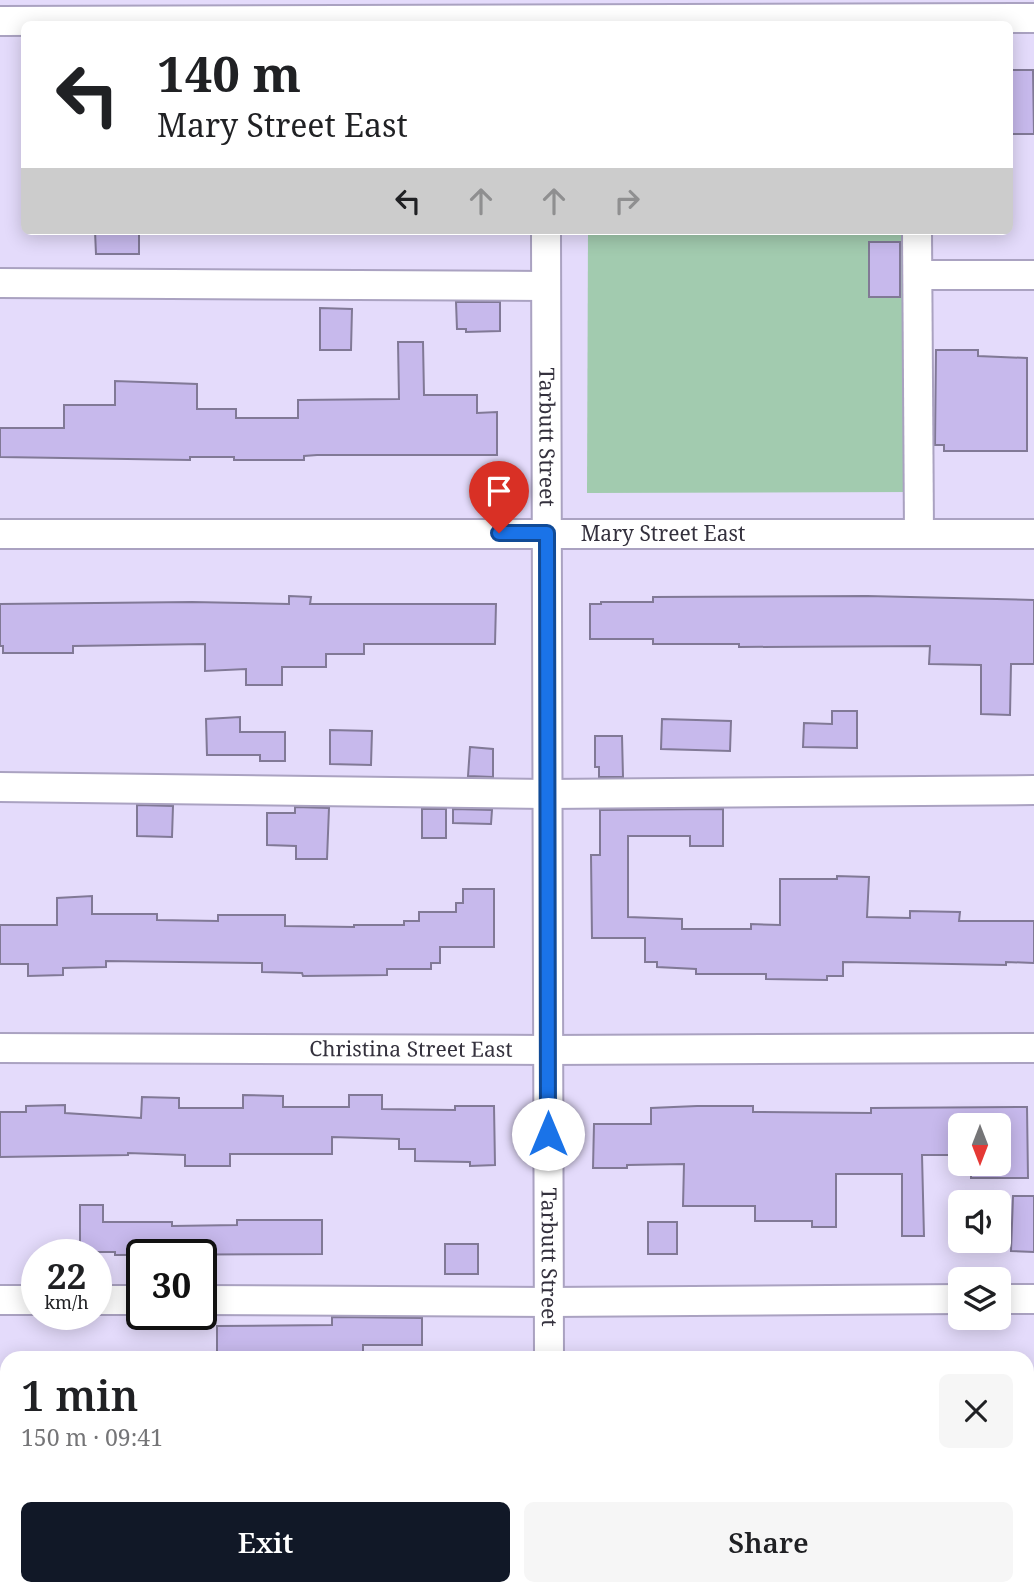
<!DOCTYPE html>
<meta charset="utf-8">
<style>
:root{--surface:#fff;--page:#f6f6f6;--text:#202124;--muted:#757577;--accent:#111827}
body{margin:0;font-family:"Noto Serif",serif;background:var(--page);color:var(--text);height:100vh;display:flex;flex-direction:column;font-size:26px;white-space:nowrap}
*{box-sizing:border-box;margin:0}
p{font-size:23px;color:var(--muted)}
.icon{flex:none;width:38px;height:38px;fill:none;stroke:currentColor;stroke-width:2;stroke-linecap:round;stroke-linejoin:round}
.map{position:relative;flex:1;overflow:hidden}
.sheet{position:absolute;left:0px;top:1351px;width:1034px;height:245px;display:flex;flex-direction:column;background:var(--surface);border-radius:21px 21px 0 0;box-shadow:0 4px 18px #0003}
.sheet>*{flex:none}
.top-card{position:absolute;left:21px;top:21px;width:992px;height:214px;border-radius:10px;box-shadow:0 4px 18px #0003;background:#fff;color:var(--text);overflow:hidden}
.needle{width:46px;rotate:180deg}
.controls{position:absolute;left:948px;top:1113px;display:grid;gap:14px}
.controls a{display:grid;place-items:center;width:63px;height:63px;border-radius:10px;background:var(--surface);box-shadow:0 4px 18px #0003;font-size:35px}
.speed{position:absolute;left:21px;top:1239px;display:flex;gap:14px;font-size:35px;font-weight:700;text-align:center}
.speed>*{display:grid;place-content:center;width:91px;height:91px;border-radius:50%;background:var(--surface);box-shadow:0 4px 18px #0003;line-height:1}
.speed small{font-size:18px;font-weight:400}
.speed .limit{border:4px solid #111;border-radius:10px;background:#fff;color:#111}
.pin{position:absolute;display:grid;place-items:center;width:60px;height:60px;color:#fff;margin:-72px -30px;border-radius:50% 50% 50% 0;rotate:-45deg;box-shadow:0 0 7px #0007}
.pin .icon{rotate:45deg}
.me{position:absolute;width:77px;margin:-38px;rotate:0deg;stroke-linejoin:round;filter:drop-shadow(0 0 5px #0008)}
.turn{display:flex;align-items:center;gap:24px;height:147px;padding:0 21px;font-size:32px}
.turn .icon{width:91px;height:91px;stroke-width:2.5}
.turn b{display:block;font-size:49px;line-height:60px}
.lanes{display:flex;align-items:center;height:66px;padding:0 21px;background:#0003;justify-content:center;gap:35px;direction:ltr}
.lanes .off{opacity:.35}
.round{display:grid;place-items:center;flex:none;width:74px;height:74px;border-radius:10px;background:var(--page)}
.summary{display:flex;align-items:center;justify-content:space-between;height:119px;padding:0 21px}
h1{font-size:42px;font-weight:600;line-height:52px}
.cta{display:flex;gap:14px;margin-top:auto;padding:14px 21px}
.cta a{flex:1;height:80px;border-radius:10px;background:var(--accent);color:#fff;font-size:28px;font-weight:600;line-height:80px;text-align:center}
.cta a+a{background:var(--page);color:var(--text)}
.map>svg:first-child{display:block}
.education{fill:#e7d3c4}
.green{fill:#a2cbaf}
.building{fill:#c7b9ec;stroke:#817996;stroke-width:2}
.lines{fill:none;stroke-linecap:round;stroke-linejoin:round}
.minor-casing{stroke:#aaa2c1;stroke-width:32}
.minor{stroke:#fff;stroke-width:28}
.route-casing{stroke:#114b97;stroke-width:18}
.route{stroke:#1a73e8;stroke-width:12}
.labels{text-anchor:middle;stroke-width:6;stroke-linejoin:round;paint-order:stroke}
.street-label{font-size:21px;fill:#34313d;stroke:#f0ebfe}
</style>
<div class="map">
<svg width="1034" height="1596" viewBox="0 0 1034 1596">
<rect width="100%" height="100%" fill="#e4dbfb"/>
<path class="education" d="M 262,1592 L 632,1592 L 632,1596 L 262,1596 Z"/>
<path class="green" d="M 588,231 L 911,231 L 912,492 L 587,493 Z"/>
<path class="building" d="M 1012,70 L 1033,70 L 1034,134 L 1012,134 Z
M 95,231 L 139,231 L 139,254 L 96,254 Z
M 869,242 L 900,242 L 900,297 L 869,297 Z
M 456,302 L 500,302 L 500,331 L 466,332 L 466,329 L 457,329 Z
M 320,308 L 352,309 L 351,350 L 320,350 Z
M 398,342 L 423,342 L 424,395 L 477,395 L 477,413 L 497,412 L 497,455 L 317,455 L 304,456 L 304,460 L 234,460 L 234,457 L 190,457 L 190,460 L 0,457 L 0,428 L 64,428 L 64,405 L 115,405 L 115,381 L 197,384 L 197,409 L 236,409 L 236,418 L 298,418 L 298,400 L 399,399 Z
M 936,350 L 978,350 L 978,356 L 1027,358 L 1027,451 L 944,451 L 944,445 L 935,445 Z
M 289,596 L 311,597 L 310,604 L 496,604 L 495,644 L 364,644 L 364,654 L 326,654 L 326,667 L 282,667 L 282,685 L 246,685 L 246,669 L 205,671 L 205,644 L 73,646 L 73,653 L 3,653 L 3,646 L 0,646 L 0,604 L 192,602 L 289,604 Z
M 867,596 L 1034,600 L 1034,664 L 1011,664 L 1010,715 L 981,714 L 981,665 L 929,664 L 930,646 L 739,647 L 739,644 L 653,644 L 653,639 L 590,639 L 590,604 L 601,604 L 601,602 L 653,602 L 653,597 Z
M 832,711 L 857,711 L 857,748 L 803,747 L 804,723 L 832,724 Z
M 240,717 L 240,732 L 285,732 L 285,761 L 260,761 L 260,755 L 207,755 L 206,719 Z
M 662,719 L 731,721 L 730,751 L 661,749 Z
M 330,730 L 372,731 L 371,765 L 330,764 Z
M 595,736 L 622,736 L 623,777 L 599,777 L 599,767 L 595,767 Z
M 470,747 L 493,749 L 493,777 L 468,776 Z
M 137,805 L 173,806 L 172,837 L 137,836 Z
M 295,807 L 329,808 L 327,859 L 296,859 L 296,846 L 267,845 L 267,813 L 295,813 Z
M 422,809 L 446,809 L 446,838 L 422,838 Z
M 453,809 L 492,810 L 491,824 L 453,823 Z
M 723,809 L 723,846 L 690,846 L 690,836 L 628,836 L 628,917 L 682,919 L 682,929 L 751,929 L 751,924 L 780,925 L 780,879 L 837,879 L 837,876 L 869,877 L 867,917 L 910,918 L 910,911 L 960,912 L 959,921 L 1034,921 L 1034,963 L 1006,962 L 1006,965 L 843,962 L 843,976 L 827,976 L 827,980 L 766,979 L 766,974 L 696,974 L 696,969 L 657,967 L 657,962 L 645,962 L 645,938 L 592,938 L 591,855 L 600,855 L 600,810 Z
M 463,889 L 494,889 L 494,947 L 440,947 L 440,963 L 431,963 L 431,969 L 387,969 L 387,975 L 303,976 L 302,973 L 262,972 L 262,963 L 106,961 L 106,967 L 63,968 L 63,975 L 28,976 L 28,964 L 0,964 L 0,925 L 57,925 L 57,898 L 92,896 L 92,914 L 157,914 L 157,920 L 218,921 L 218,915 L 285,915 L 285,926 L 354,927 L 354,925 L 404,925 L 404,921 L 419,921 L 419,912 L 456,912 L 456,903 L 463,903 Z
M 243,1095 L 283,1096 L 283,1107 L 349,1107 L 349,1095 L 382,1095 L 382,1109 L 455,1110 L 455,1106 L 494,1106 L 495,1165 L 470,1166 L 470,1162 L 415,1161 L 415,1149 L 399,1149 L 399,1139 L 332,1137 L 332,1154 L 230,1154 L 230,1166 L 185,1166 L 185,1155 L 128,1153 L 128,1155 L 0,1157 L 0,1112 L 26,1112 L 26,1106 L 65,1105 L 65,1113 L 141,1118 L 142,1097 L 179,1098 L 179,1108 L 243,1108 Z
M 697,1106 L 753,1106 L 753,1112 L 871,1113 L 871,1108 L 1027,1107 L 1028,1178 L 971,1178 L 971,1164 L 999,1164 L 999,1125 L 961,1125 L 961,1155 L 922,1155 L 924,1236 L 902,1236 L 902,1174 L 836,1174 L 836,1227 L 812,1227 L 812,1221 L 755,1221 L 755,1206 L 683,1206 L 684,1164 L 627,1165 L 627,1168 L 593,1168 L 594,1124 L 651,1124 L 651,1108 Z
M 1013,1196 L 1034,1196 L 1034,1252 L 1011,1251 Z
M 80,1205 L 103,1205 L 103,1222 L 172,1222 L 172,1226 L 237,1225 L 237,1220 L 322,1220 L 322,1254 L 115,1255 L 115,1252 L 80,1252 Z
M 648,1222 L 677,1222 L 677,1254 L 648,1254 Z
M 445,1244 L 478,1244 L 478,1274 L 445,1274 Z
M 332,1317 L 422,1318 L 422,1345 L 363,1345 L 363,1358 L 217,1358 L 217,1326 L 332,1325 Z"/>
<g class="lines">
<defs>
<g id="minor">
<path d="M 0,21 L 1034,18"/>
<path id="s1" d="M 546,231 L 549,1358"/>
<path d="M 917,231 L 919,534"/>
<path d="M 918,275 L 1034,275"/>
<path d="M 0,283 L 546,286"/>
<path id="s2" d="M 0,534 L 1034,534"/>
<path d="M 0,787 L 546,794 L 1034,790"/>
<path id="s3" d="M 0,1048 L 547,1050 L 1034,1048"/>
<path d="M 999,1299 L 1034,1299"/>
<path d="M 0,1300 L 37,1300"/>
<path d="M 96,1300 L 142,1300"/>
<path d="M 201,1300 L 550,1302 L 961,1299"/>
<path d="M 1027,1556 L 1034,1556"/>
<path d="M 0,1558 L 7,1558"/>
<path d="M 674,1589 L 674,1596"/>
<path d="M 35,1596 L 35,1589"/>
</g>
</defs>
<use href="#minor" class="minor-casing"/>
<use href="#minor" class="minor"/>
</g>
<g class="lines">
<defs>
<path id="route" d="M 499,533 L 547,533 L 548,1134"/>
</defs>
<use href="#route" class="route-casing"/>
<use href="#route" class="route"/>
</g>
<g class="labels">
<g class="street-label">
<text dy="7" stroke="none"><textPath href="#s1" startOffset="206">Tarbutt Street</textPath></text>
<text dy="7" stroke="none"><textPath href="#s2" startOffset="663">Mary Street East</textPath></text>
<text dy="7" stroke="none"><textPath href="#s3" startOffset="411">Christina Street East</textPath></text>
<text dy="7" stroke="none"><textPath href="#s1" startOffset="1026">Tarbutt Street</textPath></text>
</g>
</g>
</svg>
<div class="controls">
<a><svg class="needle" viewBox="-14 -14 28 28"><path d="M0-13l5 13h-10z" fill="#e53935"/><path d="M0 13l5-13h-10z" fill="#757577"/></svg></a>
<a><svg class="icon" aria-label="sound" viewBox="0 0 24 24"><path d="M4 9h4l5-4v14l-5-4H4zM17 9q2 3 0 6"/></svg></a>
<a><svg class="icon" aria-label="layers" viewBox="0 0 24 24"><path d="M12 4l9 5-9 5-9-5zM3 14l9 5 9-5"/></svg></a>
</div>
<div class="speed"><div>22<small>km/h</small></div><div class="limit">30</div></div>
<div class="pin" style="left:499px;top:533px;background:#d93025"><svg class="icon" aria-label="arrive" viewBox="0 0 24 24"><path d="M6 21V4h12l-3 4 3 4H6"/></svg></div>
<svg class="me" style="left:548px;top:1134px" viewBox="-20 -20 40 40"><circle r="19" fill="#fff"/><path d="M0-13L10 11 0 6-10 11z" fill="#1a73e8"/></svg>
<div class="top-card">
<div class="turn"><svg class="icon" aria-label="left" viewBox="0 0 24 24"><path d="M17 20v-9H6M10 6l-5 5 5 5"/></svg><div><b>140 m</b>Mary Street East</div></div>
<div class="lanes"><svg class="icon" aria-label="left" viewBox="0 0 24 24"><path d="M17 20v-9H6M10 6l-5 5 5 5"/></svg><svg class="icon off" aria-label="ahead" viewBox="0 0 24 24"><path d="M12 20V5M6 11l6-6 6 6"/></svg><svg class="icon off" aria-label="ahead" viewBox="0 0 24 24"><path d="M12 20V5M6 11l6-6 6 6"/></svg><svg class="icon off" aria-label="right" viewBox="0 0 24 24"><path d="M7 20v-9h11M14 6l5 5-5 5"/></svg></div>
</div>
<section class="sheet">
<div class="summary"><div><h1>1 min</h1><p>150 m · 09:41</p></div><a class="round"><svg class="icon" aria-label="close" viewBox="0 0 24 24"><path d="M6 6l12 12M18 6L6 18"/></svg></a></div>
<div class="cta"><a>Exit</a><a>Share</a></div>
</section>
</div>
